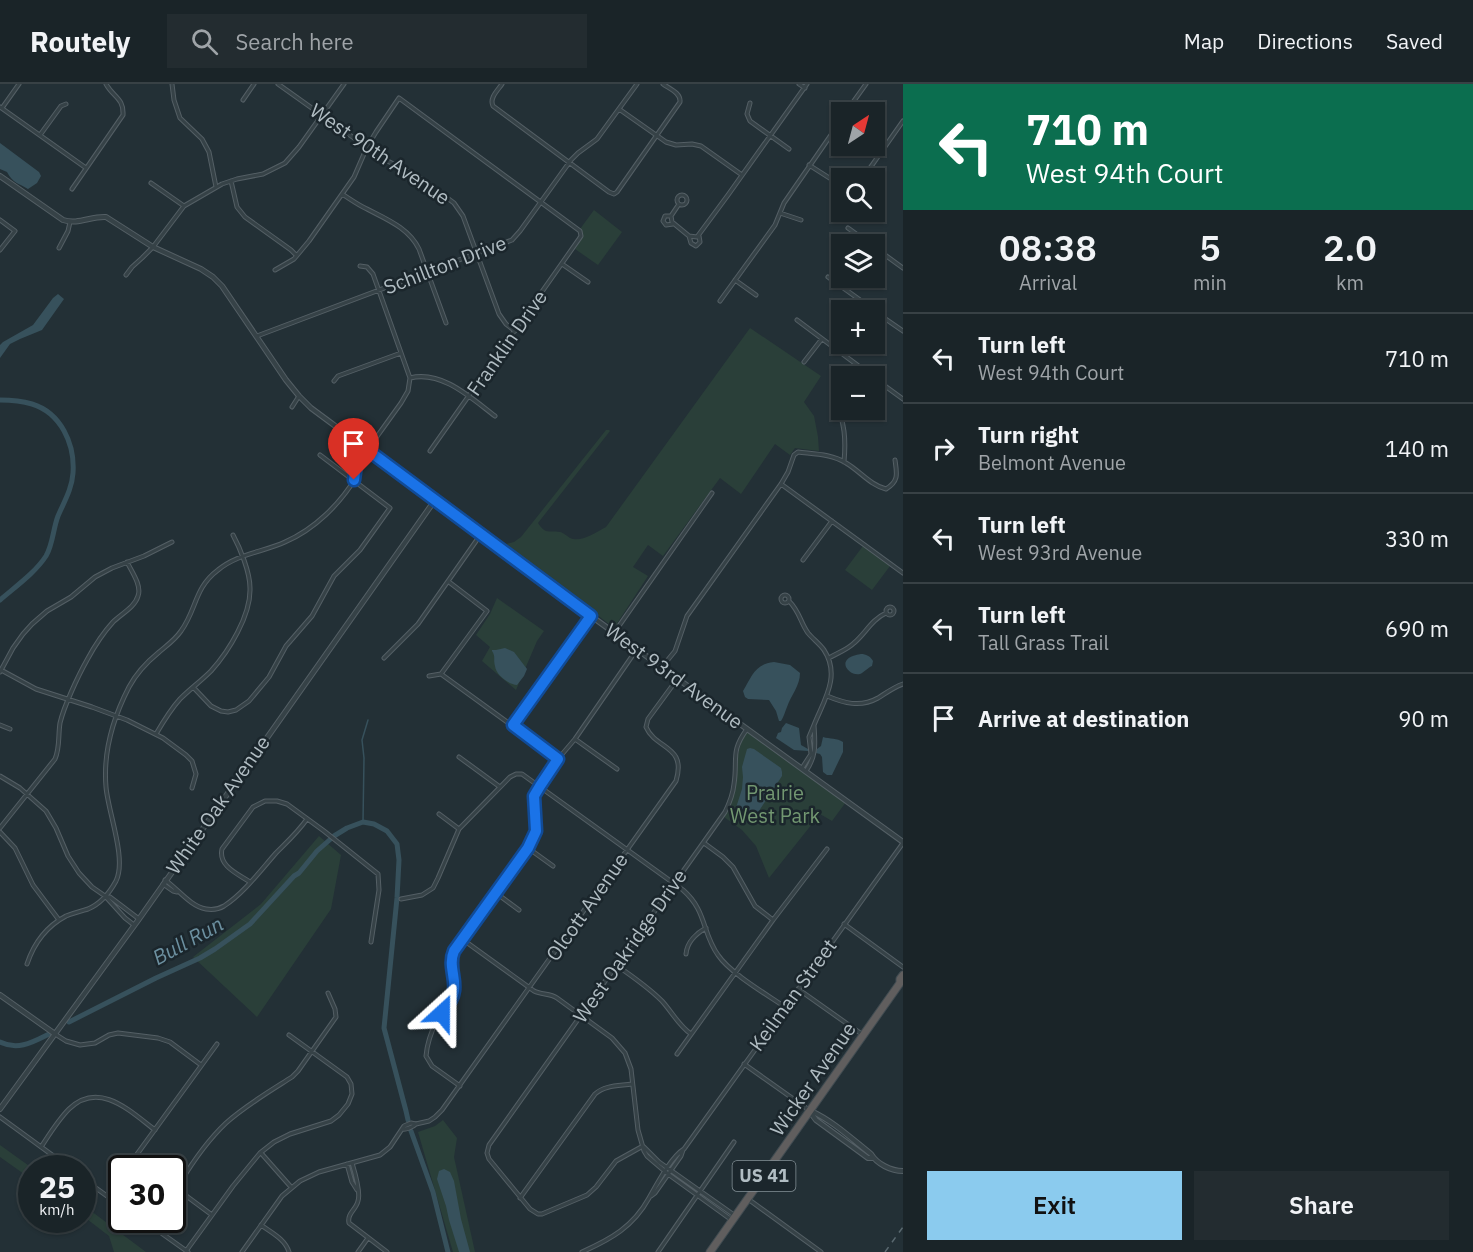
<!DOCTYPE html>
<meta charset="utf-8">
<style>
:root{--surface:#1a2428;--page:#232c30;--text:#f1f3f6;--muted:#9fa4a8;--line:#384145;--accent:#8bcbee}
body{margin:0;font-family:"IBM Plex Sans",sans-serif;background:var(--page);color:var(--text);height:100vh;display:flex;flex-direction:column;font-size:22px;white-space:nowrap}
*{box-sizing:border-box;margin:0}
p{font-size:20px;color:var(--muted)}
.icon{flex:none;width:33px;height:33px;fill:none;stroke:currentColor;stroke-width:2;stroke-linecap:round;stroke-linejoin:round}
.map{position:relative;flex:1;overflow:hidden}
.drawer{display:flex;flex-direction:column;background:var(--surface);width:570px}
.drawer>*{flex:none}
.top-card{background:#0b6e4f;color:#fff;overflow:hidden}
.needle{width:39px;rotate:36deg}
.buttons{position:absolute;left:831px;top:18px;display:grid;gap:12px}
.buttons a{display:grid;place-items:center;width:54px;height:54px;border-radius:0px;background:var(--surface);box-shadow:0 2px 4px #0004,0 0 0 2px var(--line);font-size:30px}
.speed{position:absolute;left:18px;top:1071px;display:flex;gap:12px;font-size:30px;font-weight:700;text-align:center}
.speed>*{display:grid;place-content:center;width:78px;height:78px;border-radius:50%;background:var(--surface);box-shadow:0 2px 4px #0004,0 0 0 2px var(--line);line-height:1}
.speed small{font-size:15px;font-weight:400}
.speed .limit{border:3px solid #111;border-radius:9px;background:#fff;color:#111}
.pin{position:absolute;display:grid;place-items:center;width:51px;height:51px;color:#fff;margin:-62px -26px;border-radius:50% 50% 50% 0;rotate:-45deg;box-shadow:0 0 6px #0007}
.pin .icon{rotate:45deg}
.me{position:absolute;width:66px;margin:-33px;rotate:24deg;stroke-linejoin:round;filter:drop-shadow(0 0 4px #0008)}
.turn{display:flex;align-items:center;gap:21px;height:126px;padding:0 24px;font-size:27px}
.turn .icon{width:78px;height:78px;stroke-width:2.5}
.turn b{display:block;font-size:42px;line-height:51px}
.eta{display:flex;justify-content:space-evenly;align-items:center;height:102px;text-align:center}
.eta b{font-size:36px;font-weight:600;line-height:42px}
.primary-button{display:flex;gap:12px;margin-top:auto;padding:12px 24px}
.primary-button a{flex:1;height:69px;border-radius:0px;background:var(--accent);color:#111;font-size:24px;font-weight:600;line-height:69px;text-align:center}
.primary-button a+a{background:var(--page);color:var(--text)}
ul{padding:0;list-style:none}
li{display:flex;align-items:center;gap:18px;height:90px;padding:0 24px;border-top:2px solid var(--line)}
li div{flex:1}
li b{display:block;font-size:22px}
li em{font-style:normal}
header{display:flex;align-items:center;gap:36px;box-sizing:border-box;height:84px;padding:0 30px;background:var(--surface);border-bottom:2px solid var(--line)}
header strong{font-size:28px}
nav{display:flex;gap:33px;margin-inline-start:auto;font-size:21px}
.search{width:420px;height:54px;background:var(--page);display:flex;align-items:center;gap:15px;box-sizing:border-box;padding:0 21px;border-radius:0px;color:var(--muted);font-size:22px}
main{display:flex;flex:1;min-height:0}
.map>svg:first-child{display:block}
.green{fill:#2a3f39}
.water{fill:#37515c}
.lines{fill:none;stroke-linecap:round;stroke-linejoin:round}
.stream{stroke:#37515c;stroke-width:1.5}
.river{stroke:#37515c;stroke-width:5}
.minor-casing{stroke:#545f65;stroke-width:5}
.tertiary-casing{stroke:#545f65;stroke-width:6}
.trunk-casing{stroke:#414c52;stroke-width:9}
.minor{stroke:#364247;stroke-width:3}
.tertiary{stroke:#364247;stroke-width:4}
.trunk{stroke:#605e5e;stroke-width:7}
.rail{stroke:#5a6970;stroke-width:1.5;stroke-dasharray:6 6;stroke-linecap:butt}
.route-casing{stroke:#114b97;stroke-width:15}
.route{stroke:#1a73e8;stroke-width:10}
.labels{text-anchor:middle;stroke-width:5;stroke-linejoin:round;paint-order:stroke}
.shield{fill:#1b262c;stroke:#849096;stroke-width:1.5}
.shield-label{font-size:18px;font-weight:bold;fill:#b1bdc3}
.street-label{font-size:20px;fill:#b1bdc3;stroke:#1b262c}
.park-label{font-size:20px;fill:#729771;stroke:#1b262c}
.water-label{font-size:21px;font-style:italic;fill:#6c90a0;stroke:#1b262c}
</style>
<header>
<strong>Routely</strong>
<div class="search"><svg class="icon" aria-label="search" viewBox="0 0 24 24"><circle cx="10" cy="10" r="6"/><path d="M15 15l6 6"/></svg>Search here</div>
<nav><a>Map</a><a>Directions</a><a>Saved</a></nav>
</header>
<main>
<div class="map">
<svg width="903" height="1168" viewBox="0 0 903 1168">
<rect width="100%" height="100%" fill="#233036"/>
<path class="green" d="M 594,126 L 622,148 L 598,181 L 575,165 L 583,152 L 580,145 Z
M 750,244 L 821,292 L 804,318 L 814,332 L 818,353 L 819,367 L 795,364 L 790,371 L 775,360 L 741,410 L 720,394 L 663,472 L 648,461 L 633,483 L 648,492 L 614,544 L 506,460 L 514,458 L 521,453 L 606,346 L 609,346 L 610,347 L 538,439 C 546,451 548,446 560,448 C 565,449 568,454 573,455 C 584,457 597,448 606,443 Z
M 863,462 L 890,482 L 872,506 L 845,486 Z
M 497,514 L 544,547 L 537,557 L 516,606 L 482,577 L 490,563 L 476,551 L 490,530 Z
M 747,648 L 751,649 L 846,718 L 832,737 L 820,730 L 769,794 L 756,762 L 742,746 L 724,733 C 728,724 733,715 735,705 C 740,684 733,668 747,648 Z
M 319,752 L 341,771 L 331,825 L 257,933 L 193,873 L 261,820 Z
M 443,1036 L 457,1054 L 454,1073 L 475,1168 L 453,1168 L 418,1048 L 435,1042 Z
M 0,1061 L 32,1084 L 31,1095 L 0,1073 Z
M 83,1121 L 146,1168 L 114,1168 L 109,1152 L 83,1132 Z"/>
<path class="water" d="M 0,59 L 39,88 L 41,92 L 37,99 L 28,105 C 18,99 13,99 7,88 L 0,85 Z
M 58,210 L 64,215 L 42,246 L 20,255 L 10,260 L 0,274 L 0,261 L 3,258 L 33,241 L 53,214 Z
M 505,564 L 514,568 L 527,585 L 524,592 L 517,601 C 508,600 496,591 495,582 C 493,575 496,573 492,567 L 492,566 L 496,566 Z
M 861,570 C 866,570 870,572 873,577 L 872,582 C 869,583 863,589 860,590 C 849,593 833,574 861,570 Z
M 774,578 L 790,581 L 800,589 C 800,602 791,611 787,623 C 785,628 784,632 781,637 L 779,637 L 776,627 L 769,616 L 748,615 L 745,613 L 743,607 C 752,592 755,580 774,578 Z
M 786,639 L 799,644 L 801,661 L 808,665 L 808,667 L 794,666 L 776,654 L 778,649 L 781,648 L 782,644 Z
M 823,653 C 830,655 837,654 843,658 L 843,668 L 832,691 L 827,691 L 823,688 L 822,673 L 820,670 L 816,669 L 817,665 L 821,662 Z
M 750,664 L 754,665 L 781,684 L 782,688 L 782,692 L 753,736 L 751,738 C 744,739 738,738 733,733 L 742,705 L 743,693 L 742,683 L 747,665 Z
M 444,1085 L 450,1088 L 454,1097 L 461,1135 L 470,1168 L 459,1168 L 449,1136 L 446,1122 L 437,1095 L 439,1087 Z"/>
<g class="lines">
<path class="stream" d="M 363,738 L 364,674 L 362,656 L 368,636"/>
<path class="river" d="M 0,316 C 10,316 22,317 32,320 C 61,329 75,360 73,389 C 72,405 64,418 58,432 C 53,445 53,460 46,472 C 35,489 15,503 0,516
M 69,938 L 156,894 L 200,874 L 215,865 L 250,840 L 294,792 L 299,789 L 317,767 L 334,752 L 347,744 L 363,738 L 374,740 L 387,747 L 397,760 L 399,776 L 397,814 L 384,944 L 406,1027 L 408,1036
M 0,958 C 18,967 33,958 49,950
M 411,1047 L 433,1108 L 448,1168"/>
<defs>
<path id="minor" d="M 172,0 L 174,16 L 180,34 L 202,55 L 209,68 L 216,103
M 278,0 L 382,74 L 420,94 L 454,119 L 463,132 L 499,230 L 506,240 L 515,247
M 502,0 C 498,6 489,14 493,22 L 609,108 L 614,110 L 617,108 L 680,18 C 681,9 670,5 663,0
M 799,0 L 805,4
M 243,16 L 254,0
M 750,19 L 747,30 L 750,37 L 789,65
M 0,23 L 86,84
M 2,24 L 19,0
M 619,25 L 666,58 L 676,61 L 692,60 L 701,62 L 742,91
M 846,28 L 866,0
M 40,51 L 61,22 L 66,20
M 809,81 L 842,102
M 863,94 L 903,37
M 231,97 L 237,123 L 245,133 L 291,166 L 296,171
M 151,99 L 184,122
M 72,105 L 123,31 C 124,14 113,13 106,0
M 342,110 C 350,115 358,121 367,125 C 386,135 409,144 419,165 L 446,239
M677 116a5 5 0 1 1 10 0a5 5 0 1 1-10 0Z
M 679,120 L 671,132 L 672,138 L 689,152 L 697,153 L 728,111 L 807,0
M 780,129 L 801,136
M 671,132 L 665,132 L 663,137 L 666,141 L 673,140
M 0,136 L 15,147 L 0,166
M 848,144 L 870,160
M 689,152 L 691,159 L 696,162 L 700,158 L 699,152
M 874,163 L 903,184
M 59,164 L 68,147 L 70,138
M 562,180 L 588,198
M 360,182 L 367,183 L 373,190 L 410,294 L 408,307 L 401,319 L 368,365
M 275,186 L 294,175 L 309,157 L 354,93 L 367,63 L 376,48 L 399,14 L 580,147 L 581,152 L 579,155 L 430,367
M 126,191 L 132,183 L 142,174 L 153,163 L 184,122 L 222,100 L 237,95 L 263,90 L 285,79 L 299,63 L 344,0
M 828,193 L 874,226
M 735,196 L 756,211
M 846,206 L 855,194
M 720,217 L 775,141 L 784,119 L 842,35
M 874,227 L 903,247
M 797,236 L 872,292
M 257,252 L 512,156 L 520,147 L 571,76 L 578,69 L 597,55 L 637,0
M 804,278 L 821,256
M 410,294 C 442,286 471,314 495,332
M 874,294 L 903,315
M 334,297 L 338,292 L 401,269
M 835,318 C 845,338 846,356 844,378
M 292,323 L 299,312
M 354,396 L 356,381 L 365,364
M 781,400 L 903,489
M 803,476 L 832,437
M781 515a4 4 0 1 1 8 0a4 4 0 1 1-8 0Z
M 789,517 C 800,528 800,538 808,549 C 813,555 820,560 824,566 C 841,592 824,616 814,641
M886 527a4 4 0 1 1 8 0a4 4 0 1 1-8 0Z
M 614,549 L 712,409
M 384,574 L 418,540 L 481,450
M 829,574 C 837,569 847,566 854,559 C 866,549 871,536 886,529
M 662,583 L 675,567 L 687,532 L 781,400 L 788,388 L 794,371 L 798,368 C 814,370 832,370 846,379 C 860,387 870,401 886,405 C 899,397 897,390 895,376
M 1,586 L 36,605 L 92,623 L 127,636 L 163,654 L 186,671 L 192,677 L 196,690 L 192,704
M 0,588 L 13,564 L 23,550 L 32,540 L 47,527 L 71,513 L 95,493 L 112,484 L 144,472 L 172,458
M 441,590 L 558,675
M 429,592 L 441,590 L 487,527 L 449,498
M 193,603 L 211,622 L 221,627 L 228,628 L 236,626 L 249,617 L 269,593 L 286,562 L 312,532 L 334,492 L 360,466 L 390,424 L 320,371
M 827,612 C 844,619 860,624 878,614 C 886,609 894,603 903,600
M 0,641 L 10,645
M 513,641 L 591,532
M 156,650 C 163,638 170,626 180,615 C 190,605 201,597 211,587 C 229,567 251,531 250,504 C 250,488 240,464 233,451
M 575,655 L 617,685
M 459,673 L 500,703
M 802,684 L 811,670 L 809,653 L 814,641 C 815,659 817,671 806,687
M 0,692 L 20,704 L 46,727 L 56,744 L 68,772 L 79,789 L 92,803 L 105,812 L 125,834 L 134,841
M 439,730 L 459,745
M 0,744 L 55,675 C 60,664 58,652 60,639 C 64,622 78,592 87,576 C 94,563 103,549 113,538 C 121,530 135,523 138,512 C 142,502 132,488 127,478
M 0,748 L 15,764 L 33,801 L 59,836
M 704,759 L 723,773 L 733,783 L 755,822 L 773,836
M 528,764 L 553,782
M 165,796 C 178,805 190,822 206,825 C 212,826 219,825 224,822 C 243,810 261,786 276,769 C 287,758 298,748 307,735
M 250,798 C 238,790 218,782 222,765 L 253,723 L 265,717 L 277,717 L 287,720 L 324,747 L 378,790 L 379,806 L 371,858
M 163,800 L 173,807 L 177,808
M 496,809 L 519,826
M 105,812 L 110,813 L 139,835
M 401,815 L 422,811 L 433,804 L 438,794 L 459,745 L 510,693 L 516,690 L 522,690 L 683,806 C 707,827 702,849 718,871 C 730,889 766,910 785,923
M 844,840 L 903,883
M 462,855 L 534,907 C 542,911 550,909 557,914 L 612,954 L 625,969 L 631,985 L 638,1046 L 644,1067 L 647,1072 L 668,1090 L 733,1137
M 686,870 C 687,858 697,849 706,844
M 27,880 C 34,859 47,842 66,832 C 73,829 81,827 88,825 C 100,820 110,808 116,797 C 127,775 108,728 106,703 C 103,668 113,634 129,603 C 136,590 147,578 158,569 C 166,562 175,556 181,547 C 197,525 194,504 218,486 C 237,470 263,468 285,458 C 315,445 340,420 357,392 C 362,384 363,376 369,368
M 616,881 C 632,892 648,903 662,917 C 672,928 679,942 691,950
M 798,905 L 863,951
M 55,950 L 66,957 L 80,961 L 95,959 L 109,951 L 118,949 L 158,954 L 170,958 L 201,981
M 677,970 L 773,836 L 827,765
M 744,980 L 809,1026
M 460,1002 L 432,982 L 426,972 C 427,960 432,946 437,936 C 442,927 450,921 453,912 C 457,898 449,884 453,869 L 528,764 L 536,747 L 534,712 L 540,702 L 558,675 L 575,655 L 637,565
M 0,1033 L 70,1084
M 402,1045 C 406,1046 413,1043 416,1040
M 643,1062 L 616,1077 L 596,1103 L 587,1111 L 542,1130 L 538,1130 L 530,1125 L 489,1075 L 487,1069 L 489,1061 L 725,728 C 729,720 733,710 734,700 C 738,675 730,668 747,645
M 41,1063 C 49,1051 58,1036 69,1025 C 99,996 130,1027 155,1046
M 644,1063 L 659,1078 L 734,1131
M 261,1069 L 291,1103
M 352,1079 C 355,1089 361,1108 358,1117 C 356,1126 347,1129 349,1139 L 387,1168
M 347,1080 L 352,1098 L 357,1106
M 127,1084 L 217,960
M 82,1094 L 107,1112 L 122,1120
M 107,1112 L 122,1092
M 651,1112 L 655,1109 L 681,1072 L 683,1066
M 520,1114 L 595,1010 C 605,1001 619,1002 632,1000
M 748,1115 L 821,1168
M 212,1131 L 181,1108 L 179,1102 L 180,1099 C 192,1079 209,1055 226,1039 C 246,1021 270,1007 292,993 L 298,987 L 336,933 L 335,925 L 328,909
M 143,1136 L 188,1168
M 261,1141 C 272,1149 285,1155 289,1168
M 186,1167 L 233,1102 L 260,1069 L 274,1058 L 290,1050 L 331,1037 L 339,1031 L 348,1020 L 352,1010 L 351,1000 L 347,993 L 289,951
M 242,1168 L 282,1112 L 300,1097 L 319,1088 L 380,1071 L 390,1063 L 404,1042 L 411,1039 L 416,1040 L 429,1037 L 435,1033 L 442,1026 L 676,697 C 687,661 656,666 646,643 L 648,635 L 678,594
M 358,1168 L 368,1154
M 582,1168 C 611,1155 633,1143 649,1114 C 657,1100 671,1073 684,1065 L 903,759
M 658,1168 L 734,1058"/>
<path id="tertiary" d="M 0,92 L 63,136 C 78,141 91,132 106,133 L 153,163 L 201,185 L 213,193 L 222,202 L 286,296 L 299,312 L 311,324 L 591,532 L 903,758
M 0,911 L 55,950
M 0,1025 L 139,835 L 435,416
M 811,1027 C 833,1037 852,1055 871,1070 C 877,1080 891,1087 903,1087
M 810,1028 L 816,1036 L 853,1063 L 868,1074 L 873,1074"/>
<path id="trunk" d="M 710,1168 L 900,899 L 900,895 L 903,891"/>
</defs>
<use href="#minor" class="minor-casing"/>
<use href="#tertiary" class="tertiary-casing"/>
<use href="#trunk" class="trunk-casing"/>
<use href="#minor" class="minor"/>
<use href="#tertiary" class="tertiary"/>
<use href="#trunk" class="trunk"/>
<path class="rail" d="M 885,1168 L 903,1143"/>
</g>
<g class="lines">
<defs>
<path id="route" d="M 354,396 L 356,381 L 365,364 L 591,532 L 513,641 L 558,675 L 540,702 L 534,712 L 536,747 L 528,764 L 454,867 C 448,881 456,893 454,907 C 453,916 447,922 442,929"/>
</defs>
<use href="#route" class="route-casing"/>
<use href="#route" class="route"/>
</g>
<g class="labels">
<rect class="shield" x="732.5" y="1077" width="63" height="30" rx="4.5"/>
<g class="shield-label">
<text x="764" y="1098">US 41</text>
</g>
<g class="street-label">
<text transform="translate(380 70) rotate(34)" y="7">West 90th Avenue</text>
<text transform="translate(445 181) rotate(-21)" y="7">Schillton Drive</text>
<text transform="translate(507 259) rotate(-55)" y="7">Franklin Drive</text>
<text transform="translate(674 592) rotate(36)" y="7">West 93rd Avenue</text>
<text transform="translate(218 721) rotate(-55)" y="7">White Oak Avenue</text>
<text transform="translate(587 823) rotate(-55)" y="7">Olcott Avenue</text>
<text transform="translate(630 862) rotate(-55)" y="7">West Oakridge Drive</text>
<text transform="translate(793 911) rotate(-54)" y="7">Keilman Street</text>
<text transform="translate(813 995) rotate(-55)" y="7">Wicker Avenue</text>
</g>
<g class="park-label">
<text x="775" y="716">Prairie<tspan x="775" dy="23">West Park</tspan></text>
</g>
<g class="water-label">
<text transform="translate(188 857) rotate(-29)" y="7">Bull Run</text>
</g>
</g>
</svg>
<div class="buttons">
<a><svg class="needle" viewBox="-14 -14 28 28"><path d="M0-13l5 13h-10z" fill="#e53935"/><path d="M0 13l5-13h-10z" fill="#9fa4a8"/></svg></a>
<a><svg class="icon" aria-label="search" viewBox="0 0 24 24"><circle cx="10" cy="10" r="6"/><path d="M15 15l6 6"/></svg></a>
<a><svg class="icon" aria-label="layers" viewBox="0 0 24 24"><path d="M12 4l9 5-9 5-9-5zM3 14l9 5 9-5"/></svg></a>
<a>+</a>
<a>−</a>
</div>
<div class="speed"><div>25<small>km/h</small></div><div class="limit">30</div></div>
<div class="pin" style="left:354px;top:396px;background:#d93025"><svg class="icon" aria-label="arrive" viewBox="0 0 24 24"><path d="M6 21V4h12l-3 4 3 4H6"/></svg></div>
<svg class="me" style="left:442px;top:929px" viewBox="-20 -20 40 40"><path d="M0-17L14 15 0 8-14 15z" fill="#1a73e8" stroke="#fff" stroke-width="4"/></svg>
</div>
<section class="drawer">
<div class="top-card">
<div class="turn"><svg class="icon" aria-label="left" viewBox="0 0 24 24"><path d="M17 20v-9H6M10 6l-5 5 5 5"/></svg><div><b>710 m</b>West 94th Court</div></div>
</div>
<div class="eta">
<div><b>08:38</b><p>Arrival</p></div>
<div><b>5</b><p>min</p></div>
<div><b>2.0</b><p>km</p></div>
</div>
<ul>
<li><svg class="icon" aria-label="left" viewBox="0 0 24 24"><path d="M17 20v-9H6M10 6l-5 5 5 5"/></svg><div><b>Turn left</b><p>West 94th Court</p></div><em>710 m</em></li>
<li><svg class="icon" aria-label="right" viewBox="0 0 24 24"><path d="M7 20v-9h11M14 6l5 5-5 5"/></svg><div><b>Turn right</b><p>Belmont Avenue</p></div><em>140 m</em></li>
<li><svg class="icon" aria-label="left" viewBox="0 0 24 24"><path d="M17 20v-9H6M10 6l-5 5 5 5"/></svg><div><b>Turn left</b><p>West 93rd Avenue</p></div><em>330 m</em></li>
<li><svg class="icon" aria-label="left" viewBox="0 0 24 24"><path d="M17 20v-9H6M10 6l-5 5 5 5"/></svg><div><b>Turn left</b><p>Tall Grass Trail</p></div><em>690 m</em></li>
<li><svg class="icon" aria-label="arrive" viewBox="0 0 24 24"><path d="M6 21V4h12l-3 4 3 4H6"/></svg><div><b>Arrive at destination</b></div><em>90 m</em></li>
</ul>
<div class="primary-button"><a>Exit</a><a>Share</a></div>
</section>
</main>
